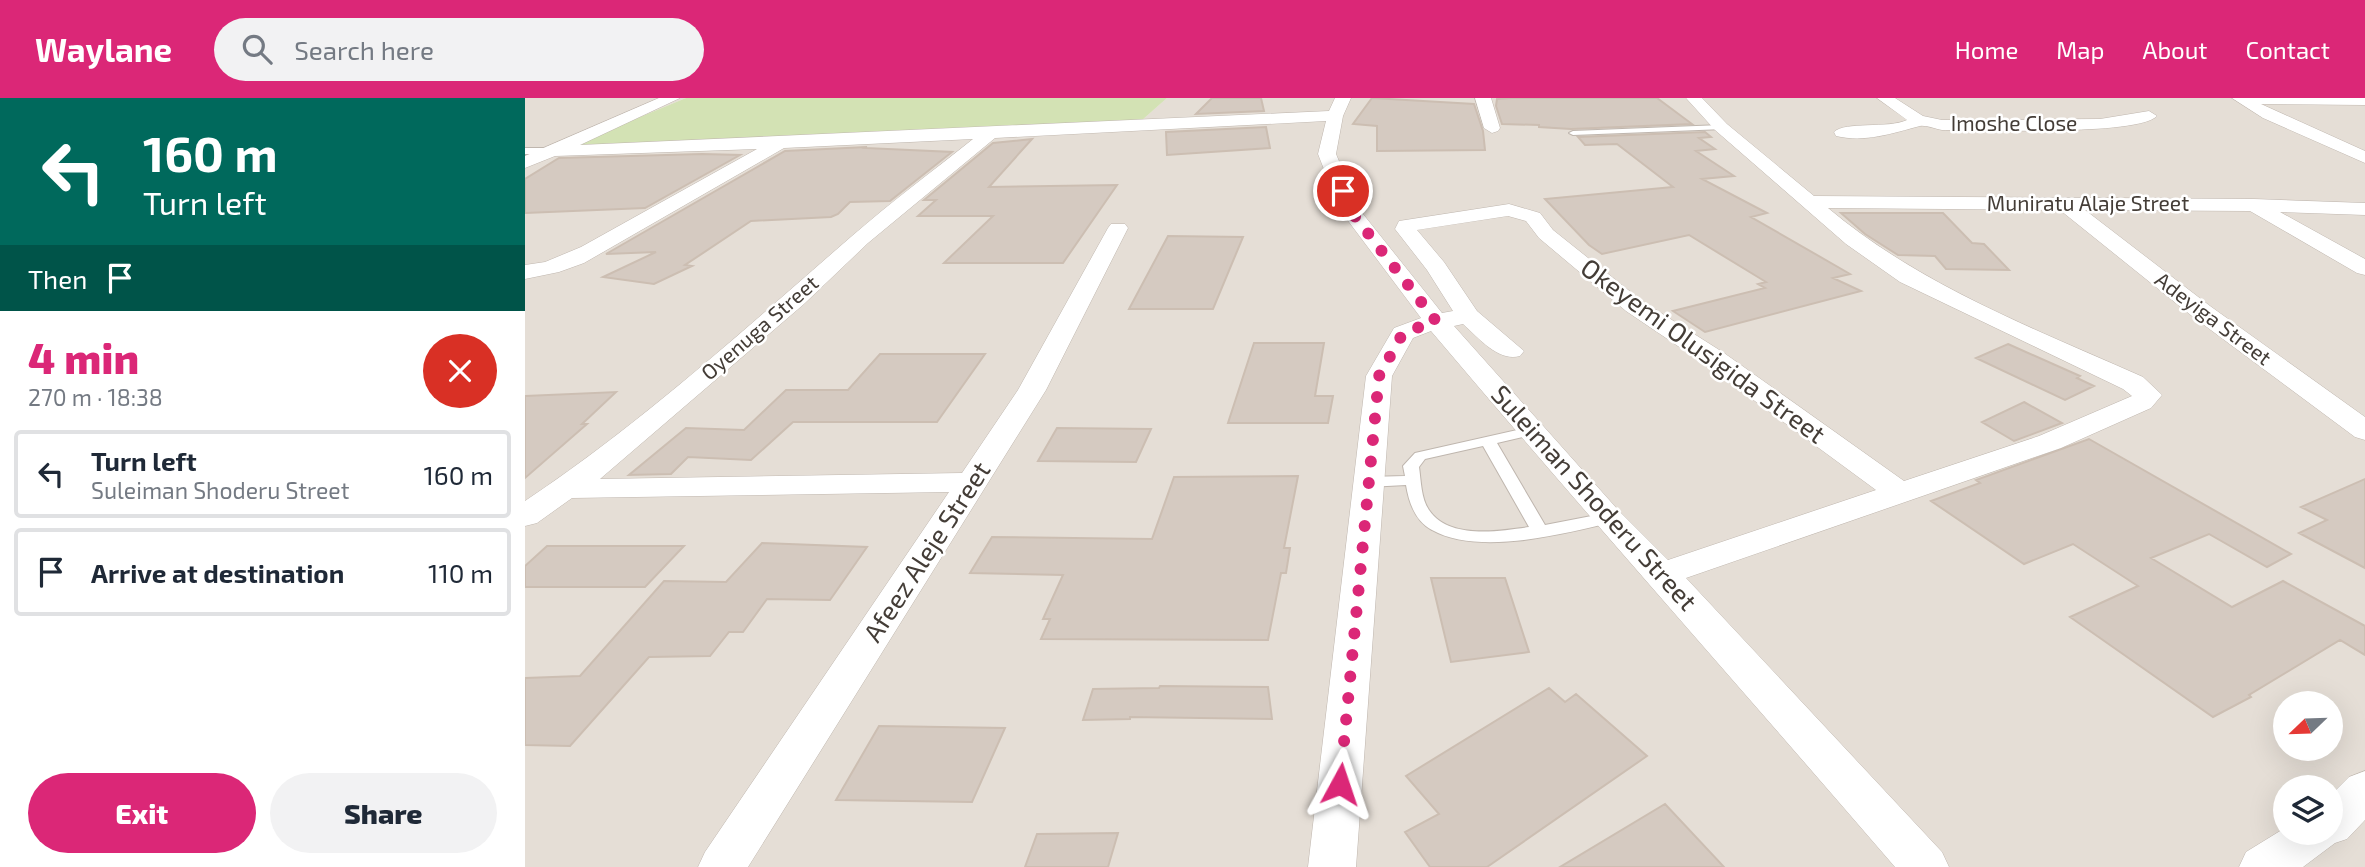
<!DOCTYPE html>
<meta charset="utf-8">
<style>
:root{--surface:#fff;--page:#f2f2f3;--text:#1f2937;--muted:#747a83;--line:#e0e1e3;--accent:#db2777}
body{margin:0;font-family:"Exo 2",sans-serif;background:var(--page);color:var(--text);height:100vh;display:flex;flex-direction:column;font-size:26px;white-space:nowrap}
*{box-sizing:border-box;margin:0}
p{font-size:23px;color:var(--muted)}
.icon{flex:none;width:38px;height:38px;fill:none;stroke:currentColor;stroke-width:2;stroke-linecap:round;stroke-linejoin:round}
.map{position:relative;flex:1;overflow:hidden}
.details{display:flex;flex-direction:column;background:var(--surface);width:525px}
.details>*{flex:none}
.hud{background:#00695c;color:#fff;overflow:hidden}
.needle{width:46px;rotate:247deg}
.tools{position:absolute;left:1748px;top:593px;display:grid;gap:14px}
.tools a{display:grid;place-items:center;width:70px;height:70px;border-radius:50%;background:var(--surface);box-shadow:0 7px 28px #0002;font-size:35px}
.pin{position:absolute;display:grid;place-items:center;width:60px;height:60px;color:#fff;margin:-30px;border:4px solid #fff;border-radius:50%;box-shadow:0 2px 7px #0007}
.me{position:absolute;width:77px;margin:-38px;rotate:5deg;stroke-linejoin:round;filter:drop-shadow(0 0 5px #0008)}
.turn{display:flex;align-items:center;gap:24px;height:147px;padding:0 28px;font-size:32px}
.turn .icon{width:91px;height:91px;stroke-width:2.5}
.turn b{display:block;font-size:49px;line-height:60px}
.then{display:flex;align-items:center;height:66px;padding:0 28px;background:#0003;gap:14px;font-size:26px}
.round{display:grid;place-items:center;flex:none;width:74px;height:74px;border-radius:37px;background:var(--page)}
.headline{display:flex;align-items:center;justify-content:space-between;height:119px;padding:0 28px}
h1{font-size:42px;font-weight:800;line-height:52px;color:var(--accent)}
.action{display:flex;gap:14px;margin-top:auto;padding:14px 28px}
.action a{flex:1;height:80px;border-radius:42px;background:var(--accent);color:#fff;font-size:28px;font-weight:800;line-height:80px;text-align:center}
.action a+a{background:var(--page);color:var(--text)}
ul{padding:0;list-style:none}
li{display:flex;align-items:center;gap:21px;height:88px;margin:0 14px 10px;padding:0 14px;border:4px solid var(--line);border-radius:7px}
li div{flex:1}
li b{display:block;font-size:26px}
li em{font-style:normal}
header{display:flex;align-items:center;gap:42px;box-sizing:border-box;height:98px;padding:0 35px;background:var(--accent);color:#fff}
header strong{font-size:33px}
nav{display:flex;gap:38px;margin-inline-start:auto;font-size:24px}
.search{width:490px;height:63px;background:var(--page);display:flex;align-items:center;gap:18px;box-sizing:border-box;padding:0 24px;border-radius:38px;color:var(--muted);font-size:26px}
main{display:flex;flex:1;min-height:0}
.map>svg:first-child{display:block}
.residential{fill:#e5ded6;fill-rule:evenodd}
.green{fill:#d3e2b4}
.building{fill:#d5cac1;stroke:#ccbeb2;stroke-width:2}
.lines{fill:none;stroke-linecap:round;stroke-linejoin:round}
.service-casing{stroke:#bfb6ae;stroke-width:2}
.minor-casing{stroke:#bfb6ae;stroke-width:1}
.service{fill:#fff;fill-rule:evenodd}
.minor{fill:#fff;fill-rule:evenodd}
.route{stroke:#db2777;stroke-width:12;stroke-dasharray:0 21.6}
.labels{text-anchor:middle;stroke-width:5;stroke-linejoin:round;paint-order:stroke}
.far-street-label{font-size:21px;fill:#443d37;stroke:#fff}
.street-label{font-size:26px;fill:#443d37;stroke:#fff}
</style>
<header>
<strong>Waylane</strong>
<div class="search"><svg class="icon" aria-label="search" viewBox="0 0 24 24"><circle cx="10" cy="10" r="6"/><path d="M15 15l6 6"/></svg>Search here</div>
<nav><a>Home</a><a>Map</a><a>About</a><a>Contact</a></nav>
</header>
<main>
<section class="details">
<div class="hud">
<div class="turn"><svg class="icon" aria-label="left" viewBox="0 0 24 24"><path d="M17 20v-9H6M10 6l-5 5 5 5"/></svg><div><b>160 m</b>Turn left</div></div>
<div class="then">Then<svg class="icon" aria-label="arrive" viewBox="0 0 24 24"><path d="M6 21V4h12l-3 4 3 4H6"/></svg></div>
</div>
<div class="headline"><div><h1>4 min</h1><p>270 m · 18:38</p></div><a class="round" style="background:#d93025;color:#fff"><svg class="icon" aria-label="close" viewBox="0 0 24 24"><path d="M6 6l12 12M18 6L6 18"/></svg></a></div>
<ul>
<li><svg class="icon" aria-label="left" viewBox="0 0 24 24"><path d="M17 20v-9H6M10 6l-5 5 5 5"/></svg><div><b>Turn left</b><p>Suleiman Shoderu Street</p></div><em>160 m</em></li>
<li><svg class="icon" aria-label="arrive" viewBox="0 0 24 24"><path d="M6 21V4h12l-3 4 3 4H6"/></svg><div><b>Arrive at destination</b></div><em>110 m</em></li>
</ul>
<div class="action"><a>Exit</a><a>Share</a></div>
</section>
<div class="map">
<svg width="1840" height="769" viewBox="0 0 1840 769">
<rect width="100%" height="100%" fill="#f2ede7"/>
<path class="residential" d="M 0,0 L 161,0 L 47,47 L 616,23 L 642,0 L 1840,0 L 1840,769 L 0,769 ZM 1760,606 L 1806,606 L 1806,651 L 1760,651 ZM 1760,690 L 1806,690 L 1806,735 L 1760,735 Z"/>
<path class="green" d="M 161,0 L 642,0 L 616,23 L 45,48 Z"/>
<path class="building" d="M 687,0 L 736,0 L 739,13 L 671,16 Z
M 847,0 L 949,6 L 958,33 L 960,52 L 852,53 L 852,28 L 828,26 Z
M 987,0 L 1132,0 L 1167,26 L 1046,31 L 1014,29 L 1014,27 L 977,26 L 971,8 L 972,1 Z
M 741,29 L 745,50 L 642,57 L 641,34 Z
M 1180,34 L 1186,39 L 1174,40 L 1190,51 L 1171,53 L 1209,78 L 1177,81 L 1242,115 L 1226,119 L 1325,176 L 1308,180 L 1336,193 L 1180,234 L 1148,213 L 1240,190 L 1233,186 L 1241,184 L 1164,137 L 1077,156 L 1064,147 L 1020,101 L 1148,89 L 1092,46 L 1060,47 L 1053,39 Z
M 507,41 L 464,89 L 592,87 L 538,165 L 419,165 L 468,118 L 393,118 L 411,102 L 399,102 L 468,45 Z
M 342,49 L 340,50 L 427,54 L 365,103 L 325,104 L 313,116 L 306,119 L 226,123 L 160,167 L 167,168 L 129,186 L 78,179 L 131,154 L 81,156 L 260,53 Z
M 177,56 L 215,57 L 120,110 L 0,115 L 0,81 L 34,60 Z
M 1316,115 L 1418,115 L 1447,145 L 1459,146 L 1484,172 L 1421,171 L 1410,158 L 1373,157 L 1340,136 Z
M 643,138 L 718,139 L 688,211 L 604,211 Z
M 729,245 L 799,245 L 790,298 L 808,298 L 803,325 L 703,325 Z
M 1483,246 L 1555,278 L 1552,280 L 1569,288 L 1540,302 L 1451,260 Z
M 355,256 L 460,256 L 412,324 L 268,324 L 226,362 L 163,359 L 146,376 L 104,377 L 161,330 L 219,332 L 261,292 L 323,292 Z
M 91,294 L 57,326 L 62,326 L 0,380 L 0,298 Z
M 1499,304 L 1537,325 L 1489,343 L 1457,324 Z
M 532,330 L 626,331 L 611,364 L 513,363 Z
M 1564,341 L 1766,456 L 1742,469 L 1684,436 L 1626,460 L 1707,509 L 1758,483 L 1840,528 L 1840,557 L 1815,542 L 1724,597 L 1726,599 L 1688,619 L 1545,519 L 1613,488 L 1548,446 L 1499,466 L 1406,403 L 1455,385 L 1451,382 Z
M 773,378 L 759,450 L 765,450 L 761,475 L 756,475 L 743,542 L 516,541 L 525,521 L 518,521 L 538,477 L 445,475 L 467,439 L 627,441 L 649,379 Z
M 1840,381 L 1840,470 L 1774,435 L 1802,422 L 1776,409 Z
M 237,445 L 342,449 L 305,502 L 242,501 L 218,534 L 204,534 L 185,558 L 124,559 L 45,648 L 0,647 L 0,580 L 55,578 L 139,483 L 201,484 Z
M 22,448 L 159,448 L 120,489 L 0,489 L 0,468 Z
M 906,480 L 980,480 L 1004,554 L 926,564 Z
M 635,588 L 743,589 L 747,621 L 605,619 L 605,621 L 558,622 L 568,591 L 634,590 Z
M 1024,590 L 1040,604 L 1051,596 L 1122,658 L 962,769 L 905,769 L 880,734 L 914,716 L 881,678 Z
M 354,628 L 480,630 L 447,704 L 311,702 Z
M 1140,706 L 1199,769 L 1035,769 Z
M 593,735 L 583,769 L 500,769 L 512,736 Z"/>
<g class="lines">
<defs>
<path id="service" d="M 1196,27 L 1200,29 L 1199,31 L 1048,37 L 1044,35 L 1048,33 Z
M 0,50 L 28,50 L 32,53 L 28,56 L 0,56 Z
M 1006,329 L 1011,330 L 1013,333 L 1011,336 L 972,345 L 1020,427 L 1082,415 L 1088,416 L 1090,420 L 1088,424 C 1039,436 953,458 907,432 C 890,423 884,405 881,387 L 843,389 L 835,384 L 843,379 L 880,378 L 878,368 L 890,355 ZM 958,348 L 1004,429 C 975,433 924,442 904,412 C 896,401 896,382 894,369 L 900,361 Z"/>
<path id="minor" d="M 134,0 L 155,0 L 55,47 L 804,13 L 810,0 L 826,0 L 818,18 L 811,56 L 834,111 L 917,215 L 928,213 L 902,172 L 870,131 L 874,123 L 984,106 L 1015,115 L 1028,132 L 1117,203 L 1199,255 L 1379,383 L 1514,338 L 1607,298 L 1598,291 L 1375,184 L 1321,146 L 1190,32 L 1161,0 L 1177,0 L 1202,26 L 1289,98 L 1729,101 L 1840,105 L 1840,117 L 1755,114 L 1840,161 L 1840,177 L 1832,175 L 1725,113 L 1560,112 L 1685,208 L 1840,319 L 1840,342 L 1830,339 L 1667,218 L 1535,112 L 1303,110 C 1396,188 1508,230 1618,279 L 1637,297 L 1626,310 L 1536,350 L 1161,480 L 1417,754 L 1424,769 L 1370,769 C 1216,590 1059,414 906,233 L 888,240 L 867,278 L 831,769 L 783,769 L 841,278 L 869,230 L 896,220 L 815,112 L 793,56 L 801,23 L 470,40 L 343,145 L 279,206 L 75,381 L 437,375 L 493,292 L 583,130 L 586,126 L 600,126 L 603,130 L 521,292 L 223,769 L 173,769 L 180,754 L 424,394 L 47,400 L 12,425 L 0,428 L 0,403 C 117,325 221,230 327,138 C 366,104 408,73 448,41 L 259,50 L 59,165 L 34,174 L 0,181 L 0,167 L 20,164 L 56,149 L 232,51 L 30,58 L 0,70 L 0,58 ZM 983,118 L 1001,123 L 1014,140 L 1101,213 L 1181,267 L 1351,392 L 1143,462 L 1094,413 L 929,228 L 938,226 C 954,240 973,264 995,258 L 999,253 L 952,213 L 919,164 L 892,132 Z
M 950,0 L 966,0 L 975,30 L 973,33 L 967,35 L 959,30 Z
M 1352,0 L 1370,0 L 1398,18 L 1417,22 L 1575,21 L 1624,13 L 1632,18 C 1613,38 1452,32 1417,32 C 1411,31 1401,27 1395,28 C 1368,35 1340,45 1311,38 L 1309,34 C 1320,23 1363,31 1382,22 Z
M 1707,0 L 1840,0 L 1840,7 L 1736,6 L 1840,53 L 1840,65 L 1738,20 Z
M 1840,673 L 1840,722 L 1822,741 L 1810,745 L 1778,769 L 1714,769 L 1721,754 L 1760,730 L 1760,735 L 1806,735 L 1806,697 L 1824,679 Z"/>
</defs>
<use href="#service" class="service-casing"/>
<use href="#minor" class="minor-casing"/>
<use href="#service" class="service"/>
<use href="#minor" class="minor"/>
</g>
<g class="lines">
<path class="route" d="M 815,686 L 854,278 L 878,235 L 911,223 L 825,112 L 818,93"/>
</g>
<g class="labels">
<g class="far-street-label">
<text x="1489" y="33">Imoshe Close</text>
<text x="1563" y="113">Muniratu Alaje Street</text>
<text transform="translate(1688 221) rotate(37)" y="7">Adeyiga Street</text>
<text transform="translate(235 230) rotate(-41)" y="7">Oyenuga Street</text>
</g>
<g class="street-label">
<text transform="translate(1178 253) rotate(36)" y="9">Okeyemi Olusigida Street</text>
<text transform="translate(1069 400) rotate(48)" y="9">Suleiman Shoderu Street</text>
<text transform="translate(402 454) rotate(-57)" y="9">Afeez Aleje Street</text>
</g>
</g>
</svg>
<div class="tools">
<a><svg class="needle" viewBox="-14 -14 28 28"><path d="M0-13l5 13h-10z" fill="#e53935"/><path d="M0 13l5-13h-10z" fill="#747a83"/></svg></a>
<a><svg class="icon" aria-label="layers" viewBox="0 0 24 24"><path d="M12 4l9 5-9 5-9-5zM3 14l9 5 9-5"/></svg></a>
</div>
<div class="pin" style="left:818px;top:93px;background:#d93025"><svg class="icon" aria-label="arrive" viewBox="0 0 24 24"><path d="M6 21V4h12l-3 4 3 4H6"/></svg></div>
<svg class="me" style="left:815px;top:686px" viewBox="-20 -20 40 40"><path d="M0-17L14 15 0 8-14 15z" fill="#db2777" stroke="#fff" stroke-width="4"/></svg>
</div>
</main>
